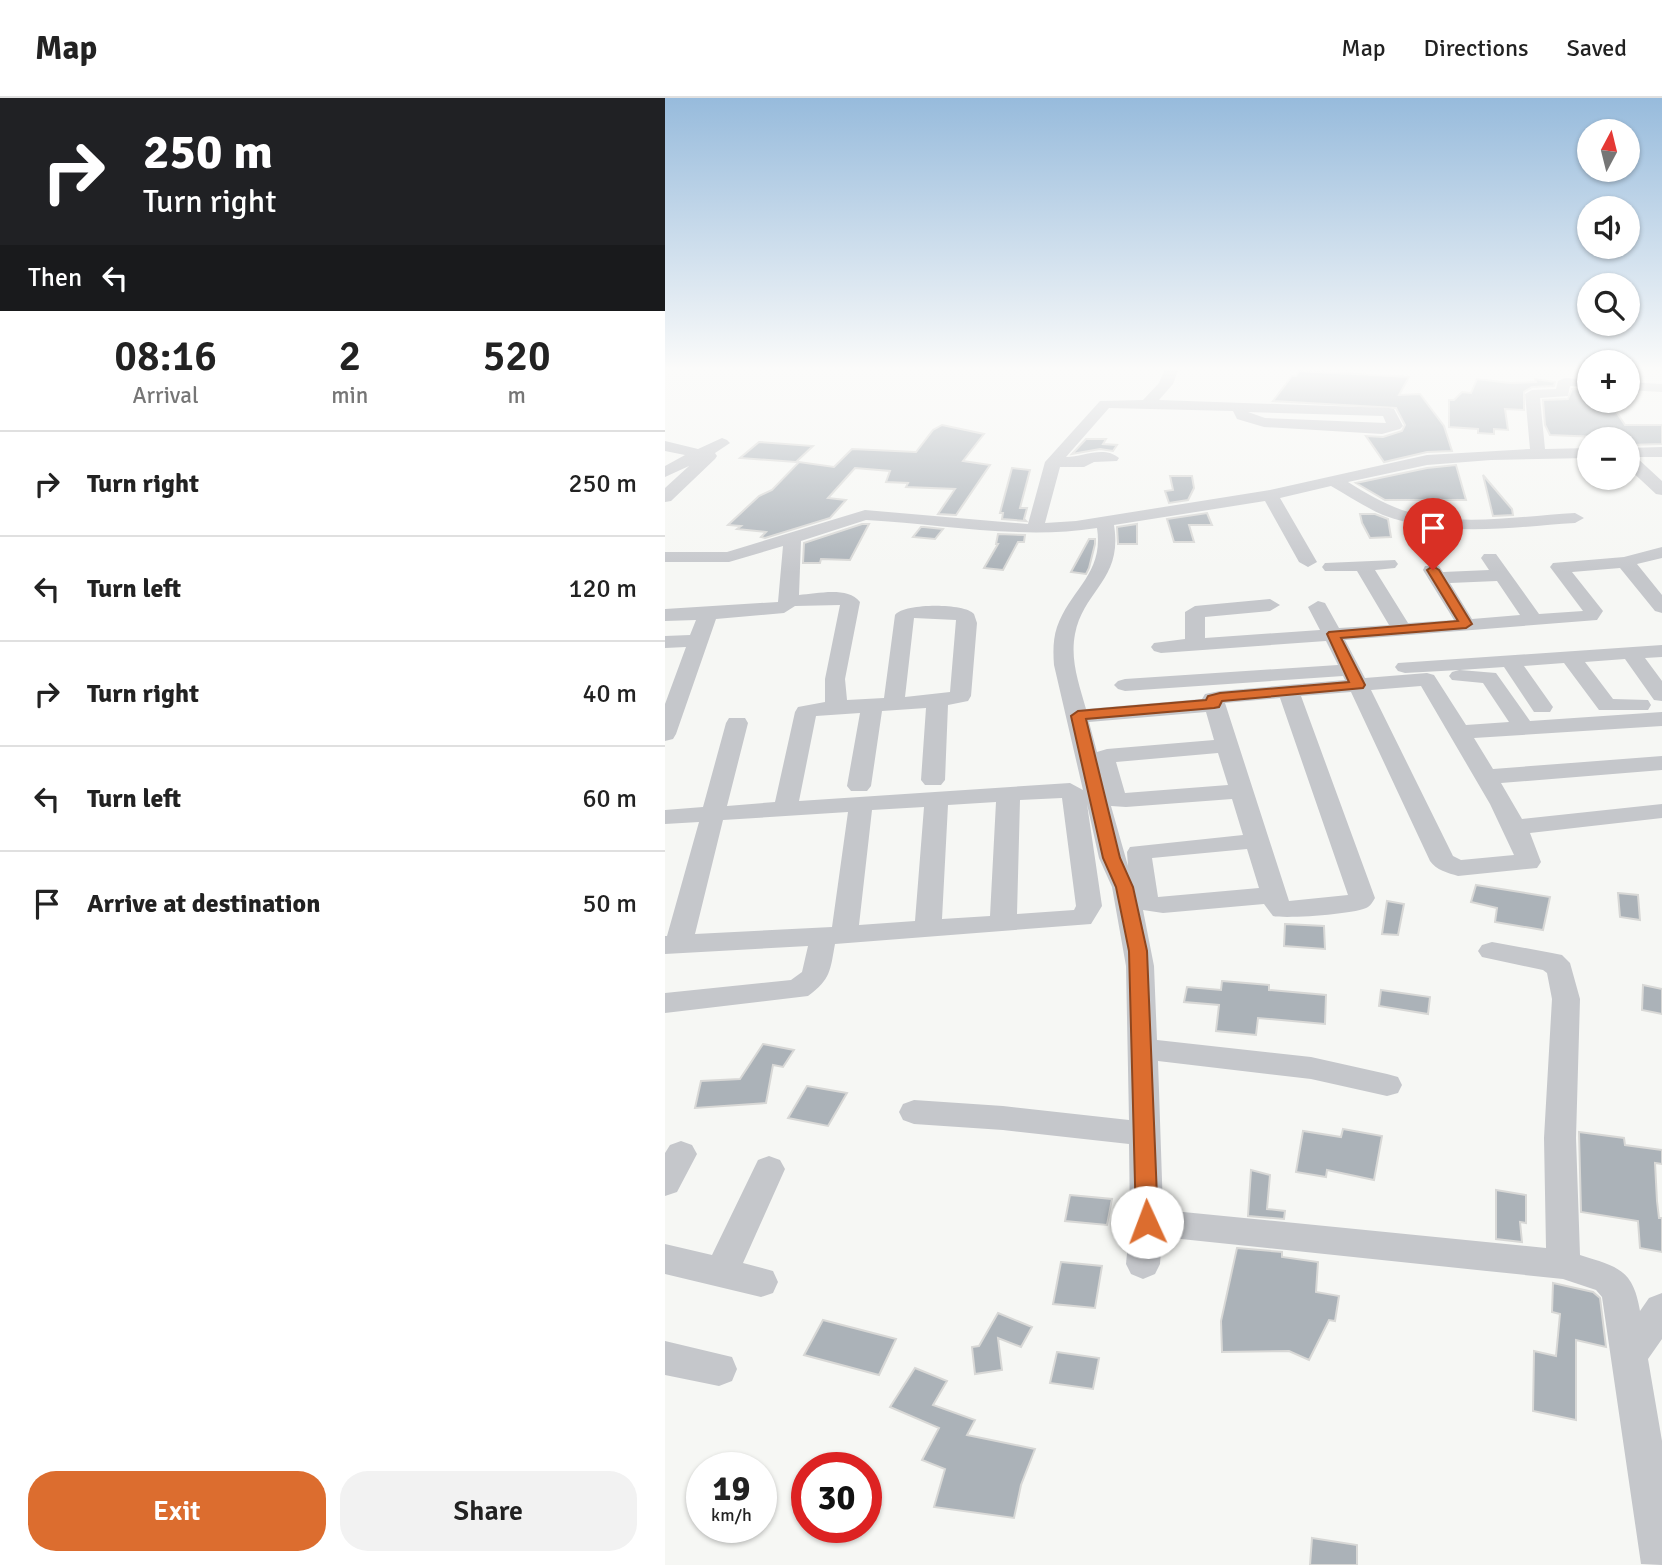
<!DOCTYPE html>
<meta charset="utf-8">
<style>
:root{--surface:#fff;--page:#f2f2f2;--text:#222;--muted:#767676;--line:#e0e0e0;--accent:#dc6d2f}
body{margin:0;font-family:Signika,sans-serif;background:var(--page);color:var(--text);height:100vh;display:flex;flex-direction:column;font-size:26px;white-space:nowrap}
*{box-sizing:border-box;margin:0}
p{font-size:23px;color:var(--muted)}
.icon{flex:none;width:38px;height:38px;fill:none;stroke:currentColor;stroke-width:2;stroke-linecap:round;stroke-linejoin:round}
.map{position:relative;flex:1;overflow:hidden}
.panel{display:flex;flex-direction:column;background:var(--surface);width:665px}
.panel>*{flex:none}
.hud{background:#202124;color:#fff;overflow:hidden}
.needle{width:46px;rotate:7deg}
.controls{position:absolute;left:912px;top:21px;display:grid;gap:14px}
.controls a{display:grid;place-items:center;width:63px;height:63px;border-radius:50%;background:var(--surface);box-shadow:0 2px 5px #0004;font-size:35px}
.speed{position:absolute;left:21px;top:1354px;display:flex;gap:14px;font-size:35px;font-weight:700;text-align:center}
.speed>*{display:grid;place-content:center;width:91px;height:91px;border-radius:50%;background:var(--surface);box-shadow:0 2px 5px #0004;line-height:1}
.speed small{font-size:18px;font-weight:400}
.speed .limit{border:10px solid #d22;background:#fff;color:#111}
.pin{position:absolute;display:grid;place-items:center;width:60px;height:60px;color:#fff;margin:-72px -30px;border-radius:50% 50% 50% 0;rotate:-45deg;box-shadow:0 0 7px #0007}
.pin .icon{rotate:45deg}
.me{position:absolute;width:77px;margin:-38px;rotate:358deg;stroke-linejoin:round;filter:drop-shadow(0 0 5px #0008)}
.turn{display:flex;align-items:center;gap:24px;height:147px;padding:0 28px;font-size:32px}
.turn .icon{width:91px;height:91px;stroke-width:2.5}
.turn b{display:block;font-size:49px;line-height:60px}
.then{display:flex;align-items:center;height:66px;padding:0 28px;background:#0003;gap:14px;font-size:26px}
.eta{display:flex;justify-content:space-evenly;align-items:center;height:119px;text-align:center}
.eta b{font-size:42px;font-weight:600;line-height:49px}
.primary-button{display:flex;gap:14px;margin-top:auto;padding:14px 28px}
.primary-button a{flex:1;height:80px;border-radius:28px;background:var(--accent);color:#fff;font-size:28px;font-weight:600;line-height:80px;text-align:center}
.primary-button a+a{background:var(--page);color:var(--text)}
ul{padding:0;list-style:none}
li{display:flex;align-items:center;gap:21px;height:105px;padding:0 28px;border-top:2px solid var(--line)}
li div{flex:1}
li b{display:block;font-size:26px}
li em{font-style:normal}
header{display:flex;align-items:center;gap:42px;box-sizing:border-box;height:98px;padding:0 35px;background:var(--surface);border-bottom:2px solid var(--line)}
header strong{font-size:33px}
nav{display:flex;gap:38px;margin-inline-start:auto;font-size:24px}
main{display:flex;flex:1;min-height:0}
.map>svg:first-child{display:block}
.building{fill:#abb2b8;stroke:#d8d8d6;stroke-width:2}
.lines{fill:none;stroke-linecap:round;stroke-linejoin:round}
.minor{fill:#c5c7cb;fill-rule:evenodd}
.route{fill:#dc6d2f;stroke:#8f471f;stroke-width:2}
</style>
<header>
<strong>Map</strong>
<nav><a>Map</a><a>Directions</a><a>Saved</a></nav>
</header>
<main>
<section class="panel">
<div class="hud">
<div class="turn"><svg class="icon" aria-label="right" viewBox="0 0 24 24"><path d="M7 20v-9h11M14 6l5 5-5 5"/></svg><div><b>250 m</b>Turn right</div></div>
<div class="then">Then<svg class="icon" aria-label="left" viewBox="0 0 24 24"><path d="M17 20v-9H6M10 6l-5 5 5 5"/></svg></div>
</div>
<div class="eta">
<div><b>08:16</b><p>Arrival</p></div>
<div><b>2</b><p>min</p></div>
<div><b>520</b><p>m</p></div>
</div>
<ul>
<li><svg class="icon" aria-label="right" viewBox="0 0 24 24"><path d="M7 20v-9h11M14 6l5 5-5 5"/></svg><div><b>Turn right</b></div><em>250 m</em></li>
<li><svg class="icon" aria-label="left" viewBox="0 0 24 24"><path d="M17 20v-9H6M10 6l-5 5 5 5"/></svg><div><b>Turn left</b></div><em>120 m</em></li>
<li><svg class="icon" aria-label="right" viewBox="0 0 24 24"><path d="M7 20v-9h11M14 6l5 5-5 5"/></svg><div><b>Turn right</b></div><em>40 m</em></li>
<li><svg class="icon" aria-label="left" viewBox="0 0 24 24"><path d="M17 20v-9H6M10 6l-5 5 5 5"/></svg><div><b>Turn left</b></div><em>60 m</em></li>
<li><svg class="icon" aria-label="arrive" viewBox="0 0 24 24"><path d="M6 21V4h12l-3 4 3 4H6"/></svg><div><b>Arrive at destination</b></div><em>50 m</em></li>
</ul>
<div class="primary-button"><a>Exit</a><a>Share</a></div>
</section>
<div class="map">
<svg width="997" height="1467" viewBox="0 0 997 1467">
<rect width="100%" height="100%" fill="#f6f7f4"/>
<path class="building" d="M 634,273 L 744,279 L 734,297 L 755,296 L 779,328 L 787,353 L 762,354 L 719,364 L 701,338 L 718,339 L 737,333 L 740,327 L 731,310 L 608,303 L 627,278 L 631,278 Z
M 812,281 L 845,285 L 871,284 L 870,281 L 890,284 L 889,288 L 867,289 L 859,294 L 859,312 L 840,311 L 843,332 L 829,331 L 829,336 L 813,335 L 813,331 L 784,329 L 784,302 L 789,302 L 797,294 L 806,295 Z
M 907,291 L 924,292 L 924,303 L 944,303 L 960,327 L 997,327 L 997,346 L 963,347 L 962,341 L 958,340 L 885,337 L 880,327 L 878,302 L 903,301 Z
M 277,327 L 319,336 L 298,363 L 325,367 L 291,417 L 273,416 L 290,391 L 241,389 L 243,385 L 221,384 L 225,373 L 190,370 L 163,400 L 181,402 L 165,420 L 100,440 L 96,439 L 101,434 L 72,431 L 76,428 L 63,427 L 94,398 L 107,392 L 134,364 L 169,369 L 187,351 L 251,354 L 268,332 Z
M 421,341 L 441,341 L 438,346 L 452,347 L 448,353 L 435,351 L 407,356 Z
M 94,344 L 148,348 L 131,364 L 75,360 Z
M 791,367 L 801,402 L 720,402 L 691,385 L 762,370 Z
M 347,370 L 365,372 L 355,410 L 362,410 L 359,421 L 361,423 L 337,421 L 338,415 L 335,415 Z
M 818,377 L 847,411 L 848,417 L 828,418 Z
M 505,378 L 527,378 L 529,390 L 523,402 L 504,405 L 500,393 L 508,392 Z
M 542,415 L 547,427 L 524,427 L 529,444 L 509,444 L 502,421 Z
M 695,416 L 710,416 L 723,421 L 726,439 L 705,440 L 697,425 Z
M 197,426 L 204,426 L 185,462 L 156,461 L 155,465 L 138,465 L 139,445 Z
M 472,426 L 472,446 L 453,446 L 452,429 Z
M 256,429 L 259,429 L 278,431 L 270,441 L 248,439 Z
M 333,436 L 360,437 L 359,444 L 353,444 L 338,472 L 319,470 L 333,446 L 331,446 Z
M 424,441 L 430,441 L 430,446 L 424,470 L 421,476 L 406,474 Z
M 811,787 L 885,799 L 878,832 L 830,824 L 832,810 L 806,804 Z
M 953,795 L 973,797 L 975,822 L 955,819 Z
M 722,803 L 739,806 L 733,837 L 717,836 Z
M 620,826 L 659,828 L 660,851 L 619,848 Z
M 557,883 L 604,887 L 604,892 L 661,897 L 660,926 L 593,920 L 591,937 L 551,933 L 554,907 L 519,904 L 522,889 L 556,892 Z
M 978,887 L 997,891 L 997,916 L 977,912 Z
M 716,892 L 765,899 L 763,916 L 714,908 Z
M 98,946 L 129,952 L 118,969 L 108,967 L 101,1005 L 30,1010 L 36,983 L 75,981 Z
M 142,988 L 182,995 L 163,1028 L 123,1020 Z
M 678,1031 L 717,1038 L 709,1082 L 662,1072 L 661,1079 L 631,1074 L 638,1033 L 676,1039 Z
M 914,1034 L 959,1040 L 960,1047 L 997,1052 L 997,1066 L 990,1065 L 992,1103 L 994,1120 L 997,1120 L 997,1154 L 975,1150 L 973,1123 L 916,1114 Z
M 586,1072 L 605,1077 L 602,1111 L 620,1113 L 619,1121 L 583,1118 Z
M 831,1092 L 861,1097 L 861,1125 L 855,1124 L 857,1144 L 831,1141 Z
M 405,1097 L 447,1101 L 442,1127 L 400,1123 Z
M 572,1150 L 617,1154 L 617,1159 L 653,1164 L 651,1194 L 674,1198 L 670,1223 L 664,1222 L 644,1262 L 624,1253 L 557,1254 L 556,1223 Z
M 396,1164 L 437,1168 L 430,1210 L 388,1206 Z
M 888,1185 L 928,1194 L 935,1200 L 941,1249 L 911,1242 L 911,1322 L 868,1313 L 869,1253 L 891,1258 L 895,1216 L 887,1214 Z
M 333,1215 L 367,1229 L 356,1249 L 333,1240 L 337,1272 L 310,1276 L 307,1249 L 314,1248 Z
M 158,1222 L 231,1241 L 214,1277 L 139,1257 Z
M 392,1254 L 434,1260 L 428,1291 L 385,1285 Z
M 250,1270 L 282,1283 L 268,1307 L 310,1322 L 302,1337 L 370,1351 L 356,1387 L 349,1420 L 269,1409 L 280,1371 L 257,1362 L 274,1330 L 225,1309 Z
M 647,1440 L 692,1447 L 692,1467 L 645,1467 Z"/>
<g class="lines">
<path class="minor" d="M 500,270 L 514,270 L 508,286 L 494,302 L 724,310 L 729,311 L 738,328 L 735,331 L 717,336 L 599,329 L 572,321 L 568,313 L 444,310 L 401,359 C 418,359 439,347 454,360 L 452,363 L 429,364 L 419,369 L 395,369 L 380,425 L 411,423 L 605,392 L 762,357 L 865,351 L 860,296 L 867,292 L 891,291 L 893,283 L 900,280 L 924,281 L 924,289 L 905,288 L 903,298 L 875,300 L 880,351 L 924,350 L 924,360 L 826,362 L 762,367 L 683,384 C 700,395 718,405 737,412 C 791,430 854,418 910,415 L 919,420 L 910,425 C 847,429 779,440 718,417 C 700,409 683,398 666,388 L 615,400 L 652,464 L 643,469 L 634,464 L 600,403 L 449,427 C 458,482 419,491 410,536 C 405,562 414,586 421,611 L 537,601 L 540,596 L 555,593 L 680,582 L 678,578 L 460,593 L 453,591 L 449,587 L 453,583 L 460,581 L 673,567 L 661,543 L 496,555 L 489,553 L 486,549 L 489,545 L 520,541 L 520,514 L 530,508 L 605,501 L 615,507 L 605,513 L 540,519 L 540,540 L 655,532 L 643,509 L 653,503 L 660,505 L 674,530 L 724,527 L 692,473 L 660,473 L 657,469 L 660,465 L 730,462 L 733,466 L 730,470 L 710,472 L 743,525 L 789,522 L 758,472 L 760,468 L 774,468 L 778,474 L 824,472 L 816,460 L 819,456 L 831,456 L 874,516 L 918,513 L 885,469 L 888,465 L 959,459 L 997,449 L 997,460 L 972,466 L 997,497 L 997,515 L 990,513 L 955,470 L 907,474 L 938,513 L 932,522 L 680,542 L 700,580 L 762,575 L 769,577 L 801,627 L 844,624 L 818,585 L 787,582 L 784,578 L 787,574 L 794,572 L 740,575 L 733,573 L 730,569 L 733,565 L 997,547 L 997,559 L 980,560 L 997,583 L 997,603 L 989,602 L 960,561 L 920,564 L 948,601 L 983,602 L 986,607 L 983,612 L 934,612 L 899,565 L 859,568 L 888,609 L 885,614 L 869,614 L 839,569 L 795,572 L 831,575 L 865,623 L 997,614 L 997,628 L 809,640 L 828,671 L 997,658 L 997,672 L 836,685 L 857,721 L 997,706 L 997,720 L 865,735 L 876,764 L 872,770 L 793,778 C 783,775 771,772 765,763 L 686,594 L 636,598 L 710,800 C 708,803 706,807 703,809 C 693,816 621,821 608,818 L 599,806 L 498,815 L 478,812 L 489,868 L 492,942 L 646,959 L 722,976 L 733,979 L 737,987 L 733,995 L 722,998 L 646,981 L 493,963 L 498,1112 L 881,1150 L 879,1040 L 887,901 L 882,875 L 878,872 L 817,859 L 813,853 L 817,847 L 827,844 L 887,855 L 897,857 L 905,865 L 915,901 L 911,1040 L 915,1157 C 953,1169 968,1171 975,1213 L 984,1200 L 997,1195 L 997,1241 L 983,1261 L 997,1343 L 997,1467 L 976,1466 L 937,1199 L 931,1192 L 898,1181 L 497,1139 L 495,1166 L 490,1176 L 478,1181 L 466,1176 L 461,1166 L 465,1124 L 464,1046 L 338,1032 L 249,1026 L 238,1022 L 234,1014 L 238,1006 L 249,1002 L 338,1008 L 464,1022 L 461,868 L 447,789 L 434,760 L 422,706 L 437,808 L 426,826 L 170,846 C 165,873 166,881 143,898 L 0,915 L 0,895 L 126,882 L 137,874 L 143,848 L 0,856 L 0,838 L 2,838 L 34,724 L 0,726 L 0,712 L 38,709 L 61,625 L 64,620 L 80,620 L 83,625 L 62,708 L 110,704 L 130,614 L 133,609 L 160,604 L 160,581 L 175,507 L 130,508 L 119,515 L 51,521 L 11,636 L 8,641 L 0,643 L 0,606 L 21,549 L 0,550 L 0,538 L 25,537 L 31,522 L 0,523 L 0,511 L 113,504 L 118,448 L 64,464 L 0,464 L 0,454 L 62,454 L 200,412 L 363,426 L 380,364 L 435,303 L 478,302 L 494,285 ZM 583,314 L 718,318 L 721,325 L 600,320 ZM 201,422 C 278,426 355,442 432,430 C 439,476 406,490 392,529 C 388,541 388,554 389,567 L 418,692 L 405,685 L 134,703 L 151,618 L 195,615 L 182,688 L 186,693 L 202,693 L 206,688 L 217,613 L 261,610 L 256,682 L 260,687 L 276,687 L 280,682 L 283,607 L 303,603 L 306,598 L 312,525 L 309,516 C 299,505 240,505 230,517 L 219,600 L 182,602 L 180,581 L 195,504 C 182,488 152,496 134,497 L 136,443 ZM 832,483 L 855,517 L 807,521 L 785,485 ZM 249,520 L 291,522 L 285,594 L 240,599 ZM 756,588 L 825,706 L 849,757 L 796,762 L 788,758 L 706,592 ZM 615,600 L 683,797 L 624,803 L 560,605 ZM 541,614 L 549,642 L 442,651 L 432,654 L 424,624 ZM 553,655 L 563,687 L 460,695 L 451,664 ZM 397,700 L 411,808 L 409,812 L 352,816 L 355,702 ZM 567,701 L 578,737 L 465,749 L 462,754 L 463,768 L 446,708 L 461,709 ZM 331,704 L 325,818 L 277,821 L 283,707 ZM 259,709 L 250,823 L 194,827 L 207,712 ZM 183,714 L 167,829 L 30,836 L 58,722 ZM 582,751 L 594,790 L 493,799 L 487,760 Z
M 962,284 L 997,286 L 997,294 L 962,292 Z
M 57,340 L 62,342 L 65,345 L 50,355 L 52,358 L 50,361 L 6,403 L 0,404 L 0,390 L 24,368 L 0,379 L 0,368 L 20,357 L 0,353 L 0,343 L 33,351 Z
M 997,349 L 997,359 L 971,359 L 997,383 L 997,397 L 991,396 L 962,369 L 962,350 Z
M 16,1043 L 27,1047 L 32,1056 L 12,1094 L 0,1098 L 0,1055 L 5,1047 Z
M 104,1058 L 115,1062 L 120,1071 L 78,1165 L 108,1173 L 113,1184 L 108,1195 L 96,1199 L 0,1176 L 0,1146 L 47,1157 L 93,1062 Z
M 0,1243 L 67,1259 L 72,1271 L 67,1283 L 54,1288 L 0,1277 Z"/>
</g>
<linearGradient id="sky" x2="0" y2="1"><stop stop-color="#97bbdc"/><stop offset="0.57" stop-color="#fbfbfa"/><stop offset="1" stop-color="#fbfbfa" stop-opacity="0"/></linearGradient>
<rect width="997" height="475" fill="url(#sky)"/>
<path class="route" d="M 768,468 L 774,472 L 807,526 L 801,530 L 676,540 L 700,587 L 698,590 L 557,603 L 554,609 L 549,610 L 421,621 L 455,760 L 468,789 L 482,853 L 493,1124 L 489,1130 L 482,1133 L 474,1130 L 471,1124 L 464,853 L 451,789 L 438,760 L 406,618 L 413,613 L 541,602 L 543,598 L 555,595 L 684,584 L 662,536 L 664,534 L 793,523 L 762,472 Z"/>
</svg>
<div class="controls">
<a><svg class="needle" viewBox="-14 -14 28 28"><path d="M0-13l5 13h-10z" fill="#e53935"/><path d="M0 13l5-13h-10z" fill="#767676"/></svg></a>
<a><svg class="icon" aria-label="sound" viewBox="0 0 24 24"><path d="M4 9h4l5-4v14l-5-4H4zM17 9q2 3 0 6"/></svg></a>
<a><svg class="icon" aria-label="search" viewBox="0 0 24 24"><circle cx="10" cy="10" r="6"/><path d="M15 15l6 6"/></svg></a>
<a>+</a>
<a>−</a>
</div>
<div class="speed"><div>19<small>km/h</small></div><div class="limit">30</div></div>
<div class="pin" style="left:768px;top:472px;background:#d93025"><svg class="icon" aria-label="arrive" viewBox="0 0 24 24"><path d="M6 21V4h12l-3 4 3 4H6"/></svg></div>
<svg class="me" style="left:482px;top:1124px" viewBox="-20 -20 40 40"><circle r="19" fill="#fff"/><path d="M0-13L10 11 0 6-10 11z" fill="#dc6d2f"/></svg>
</div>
</main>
